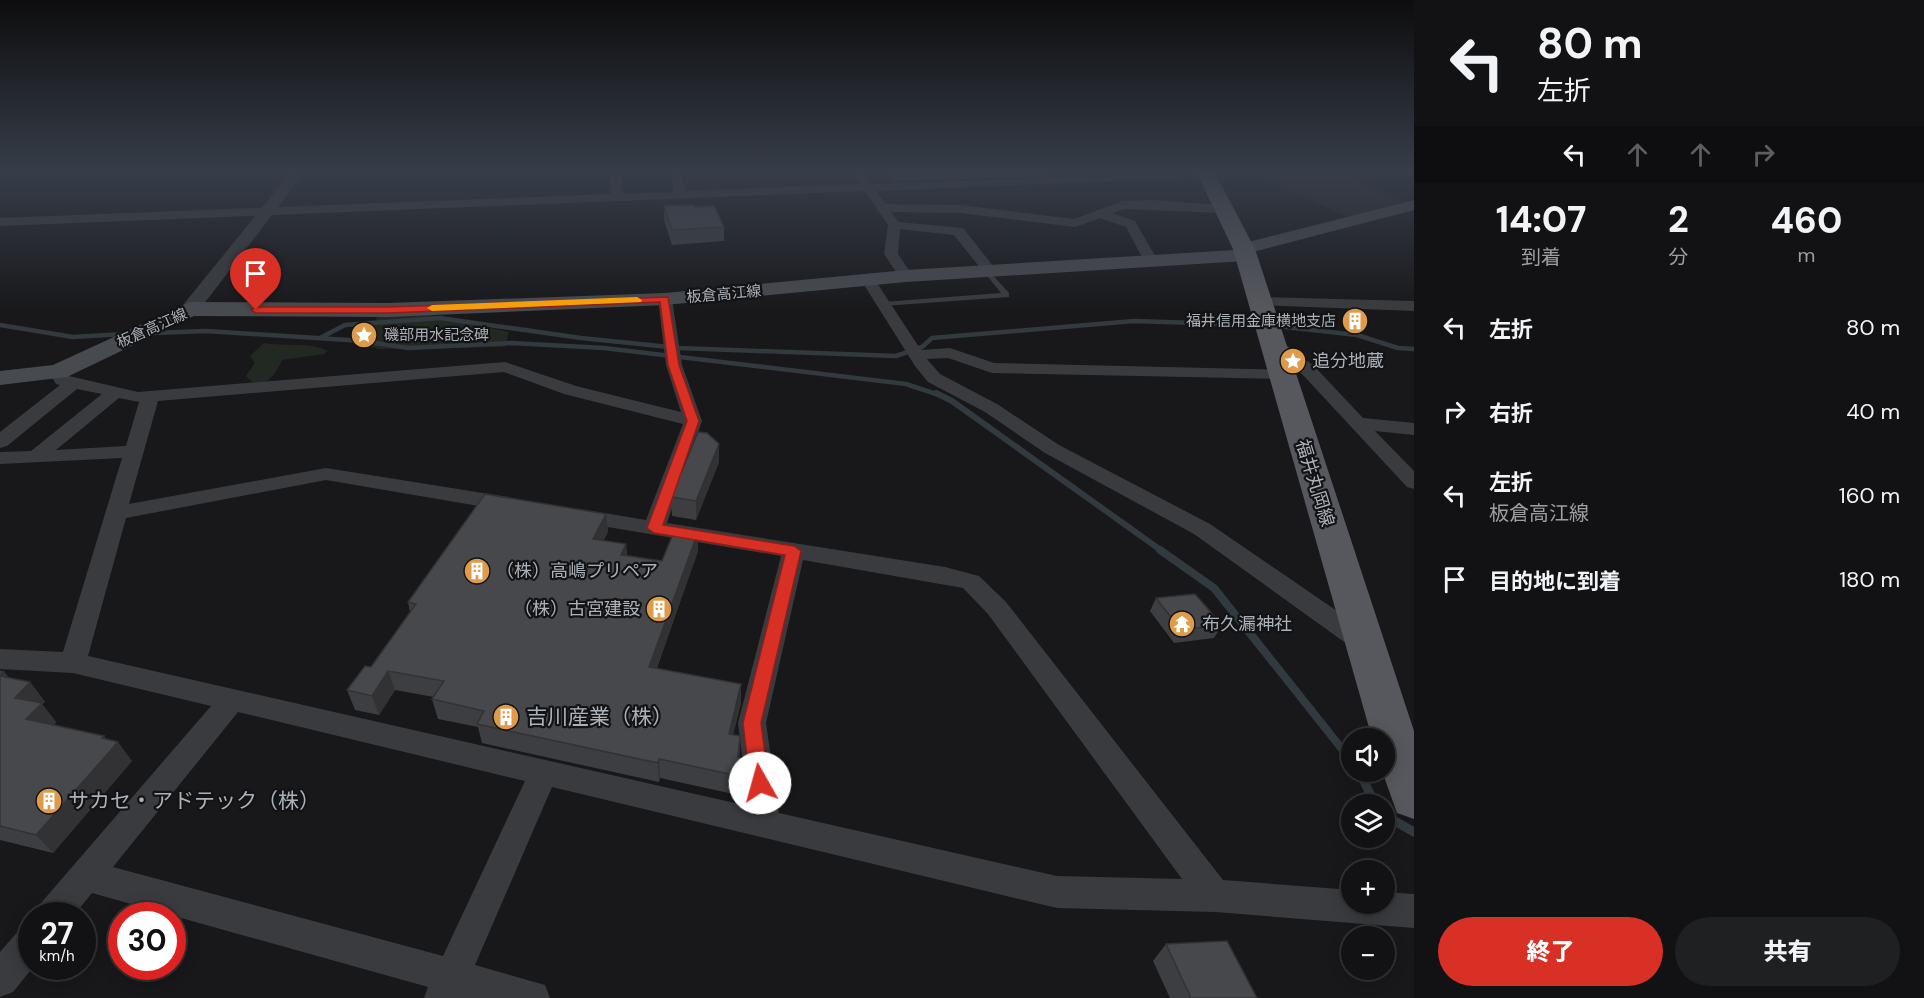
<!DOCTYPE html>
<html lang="ja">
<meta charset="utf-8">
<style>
:root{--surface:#121214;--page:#1f2022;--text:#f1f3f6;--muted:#9c9ea0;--line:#313234;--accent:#d93025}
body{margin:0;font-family:"DM Sans","Noto Sans JP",sans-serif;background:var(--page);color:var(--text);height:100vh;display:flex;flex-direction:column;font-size:22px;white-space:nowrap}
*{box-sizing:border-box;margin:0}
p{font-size:20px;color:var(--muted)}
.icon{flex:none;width:33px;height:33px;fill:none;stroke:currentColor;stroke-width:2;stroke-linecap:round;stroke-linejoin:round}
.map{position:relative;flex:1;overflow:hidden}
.details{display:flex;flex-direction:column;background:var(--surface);width:510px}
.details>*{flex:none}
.hud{background:#121214;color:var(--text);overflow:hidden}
.fabs{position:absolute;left:1341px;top:728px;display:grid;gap:12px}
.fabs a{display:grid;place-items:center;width:54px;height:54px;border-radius:50%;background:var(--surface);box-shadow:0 3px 15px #0003,0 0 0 2px var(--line);font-size:30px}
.speed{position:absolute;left:18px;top:902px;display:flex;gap:12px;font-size:30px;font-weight:700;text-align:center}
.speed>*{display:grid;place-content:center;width:78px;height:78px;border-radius:50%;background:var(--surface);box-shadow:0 3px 15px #0003,0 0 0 2px var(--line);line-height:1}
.speed small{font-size:15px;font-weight:400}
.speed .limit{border:9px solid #d22;background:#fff;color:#111}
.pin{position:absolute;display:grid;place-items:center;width:51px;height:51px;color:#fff;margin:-62px -26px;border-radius:50% 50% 50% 0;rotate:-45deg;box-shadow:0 0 6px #0007}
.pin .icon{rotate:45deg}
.me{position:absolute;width:66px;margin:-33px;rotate:353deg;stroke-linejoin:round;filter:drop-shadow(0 0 4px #0008)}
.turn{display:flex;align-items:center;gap:21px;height:126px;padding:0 24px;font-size:27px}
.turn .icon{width:78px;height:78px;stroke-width:2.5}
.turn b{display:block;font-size:42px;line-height:51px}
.lanes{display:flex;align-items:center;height:57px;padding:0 24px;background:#0003;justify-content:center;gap:30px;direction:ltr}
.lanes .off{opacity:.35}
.eta{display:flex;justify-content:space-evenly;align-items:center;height:102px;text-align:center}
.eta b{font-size:36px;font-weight:800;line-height:42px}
.button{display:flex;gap:12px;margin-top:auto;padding:12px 24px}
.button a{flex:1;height:69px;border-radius:36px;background:var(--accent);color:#fff;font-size:24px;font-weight:800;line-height:69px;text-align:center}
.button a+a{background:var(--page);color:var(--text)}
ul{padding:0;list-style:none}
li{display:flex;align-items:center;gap:18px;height:84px;padding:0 24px}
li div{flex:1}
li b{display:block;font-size:22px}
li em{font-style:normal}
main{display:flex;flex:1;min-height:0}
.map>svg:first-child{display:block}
.built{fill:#242426}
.green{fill:#222922}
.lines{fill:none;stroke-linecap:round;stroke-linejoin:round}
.stream-far4{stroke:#313a3e;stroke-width:4}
.stream-far3{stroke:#313a3e;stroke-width:4.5}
.stream-far2{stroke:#313a3e;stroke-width:6}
.stream-far1{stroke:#313a3e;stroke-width:8}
.stream{stroke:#313a3e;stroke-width:9}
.service{fill:#393b3e;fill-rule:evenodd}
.minor{fill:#393b3e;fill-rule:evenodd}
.tertiary{fill:#393b3e;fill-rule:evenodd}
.secondary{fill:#474a4e;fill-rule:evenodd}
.primary{fill:#56585d;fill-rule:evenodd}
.wall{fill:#3d3e41}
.shaded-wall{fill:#323235}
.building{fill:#47484c;stroke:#323235;stroke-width:1.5}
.route{fill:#d93025;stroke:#8d1f18;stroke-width:1.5}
.slow{fill:#f59e0b}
.labels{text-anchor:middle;stroke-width:4.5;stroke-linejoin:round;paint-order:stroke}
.far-street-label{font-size:15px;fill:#abb1b8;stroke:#131315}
.far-poi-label{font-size:15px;fill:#abb1b8;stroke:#131315;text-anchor:end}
.poi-label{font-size:18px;fill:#abb1b8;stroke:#131315;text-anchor:start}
.street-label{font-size:18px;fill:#abb1b8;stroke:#131315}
.near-poi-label{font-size:21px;fill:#abb1b8;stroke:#131315;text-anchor:start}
</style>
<main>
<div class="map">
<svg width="1414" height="998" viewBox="0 0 1414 998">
<rect width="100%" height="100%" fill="#18181a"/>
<path class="built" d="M 1274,173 L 1343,173 L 1403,202 L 1350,218 L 1260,177 Z"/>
<path class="green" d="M 426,314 L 509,332 L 505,347 L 379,349 L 364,345 L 377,317 Z
M 264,343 C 285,347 308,341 328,351 L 324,354 L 282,360 C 276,374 262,395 246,376 L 255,363 L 250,356 Z"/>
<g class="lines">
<path class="stream-far4" d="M 0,173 L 17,173"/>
<path class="stream-far3" d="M 0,325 L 73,337 L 124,334
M 1285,327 L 1357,335 L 1398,348 L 1414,349
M 153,333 L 206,331 L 363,341 L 408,348 L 511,343 L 604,348 L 906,384 L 939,395
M 320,338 L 345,325 L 440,318 L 581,338 L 679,348 L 896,356 L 922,347 L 932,338 L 1134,321 L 1259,325"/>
<path class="stream-far2" d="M 936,393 L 952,401 L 1162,551"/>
<path class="stream-far1" d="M 1160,550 L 1214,588 L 1342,749"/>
<path class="stream" d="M 1341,747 L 1352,761
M 1359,771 L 1375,804
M 1384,815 L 1414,832"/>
<path class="service" d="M 984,270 L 988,270 L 1009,293 L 1009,297 L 883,306 L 879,304 L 883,302 L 1001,293 L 984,272 Z"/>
<path class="minor" d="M 610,173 L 621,173 L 623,194 L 674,192 L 670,173 L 680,173 L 686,191 L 860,184 L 853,173 L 863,173 L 871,184 L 1212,173 L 1211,176 L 1207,177 L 876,191 L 886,204 L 960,205 L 1074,219 L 1123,201 L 1152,200 L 1224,205 L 1230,209 L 1224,213 L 1125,209 L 1112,213 L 1135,221 L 1158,261 L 1151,265 L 1144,261 L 1126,227 L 1100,218 L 1075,227 L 960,213 L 891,212 L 898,222 L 963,228 L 997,271 L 990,275 L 985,274 L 954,235 L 900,229 L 898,254 L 913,276 L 906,280 L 901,279 L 884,254 L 888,225 L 865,191 L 0,226 L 0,218 L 611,194 Z
M 868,276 L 873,277 L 921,350 L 950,348 L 994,363 L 1288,370 L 1291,374 L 1288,378 L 1282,379 L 992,373 L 948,358 L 927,359 L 940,374 L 997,404 L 1059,445 L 1210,524 L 1372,635 L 1376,642 L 1372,649 L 1363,652 L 1354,649 L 1194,534 L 1045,453 L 985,412 L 928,382 L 915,366 L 861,280 Z
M 665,295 L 672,299 L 682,365 L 702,421 L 667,523 L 945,567 L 979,576 L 1006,602 L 1223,880 L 1352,890 L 1352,903 L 1384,903 L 1384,892 L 1414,894 L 1414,928 L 1215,912 L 1057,908 L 552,787 L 475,965 L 545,985 L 550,998 L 424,998 L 428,987 L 92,893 L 74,915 L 36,915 L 41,903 L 211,706 L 73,673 L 0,669 L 0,649 L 63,652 L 122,458 L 0,464 L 0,452 L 31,451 L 102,394 L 77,389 L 7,446 L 0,448 L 0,432 L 60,385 L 56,384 L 49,372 L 52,368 L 64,368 L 69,376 L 138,392 L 505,362 L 576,386 L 681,412 L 666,365 L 658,299 ZM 504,372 L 564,394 L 683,424 L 646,520 L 580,509 L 572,511 L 569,516 L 572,521 L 781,556 L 738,723 L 748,806 L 88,656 L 126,518 L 326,480 L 508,511 L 515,509 L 519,504 L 515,499 L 508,497 L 326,468 L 129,504 L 158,401 ZM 119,398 L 139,402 L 126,446 L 56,450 ZM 803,560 L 963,588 L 988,614 L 1182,879 L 1057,876 L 779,813 L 766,723 ZM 238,712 L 525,781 L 443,956 L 113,867 Z
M 1261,297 L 1414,301 L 1414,311 L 1256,305 L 1253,302 L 1256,299 Z
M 1272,337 L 1278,339 L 1315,367 L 1363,418 L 1414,423 L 1414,435 L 1375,431 L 1414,471 L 1414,489 L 1407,487 L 1303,375 L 1266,345 L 1264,342 Z
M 32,924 L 34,966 L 13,992 L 0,997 L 0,952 L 20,929 Z"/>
<path class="tertiary" d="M 290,173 L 304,173 L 197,313 L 183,313 L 181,309 L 183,305 Z"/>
<path class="secondary" d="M 1414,200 L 1414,210 L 1253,252 L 1255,255 L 1252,259 L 1245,261 L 906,282 L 665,305 L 388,317 L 194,316 L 67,377 L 0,385 L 0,371 L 53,365 L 190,302 L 388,303 L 665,293 L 906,270 L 1235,250 L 1237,245 Z"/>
<path class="primary" d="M 1197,173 L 1215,173 L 1255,249 L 1414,731 L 1414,819 L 1397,813 L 1382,771 L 1384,771 L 1384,738 L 1372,738 L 1233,249 Z"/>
</g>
<path class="wall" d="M 885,173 L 1049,173 L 1048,176 L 892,181 Z
M 664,206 L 695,207 L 724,227 L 724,241 L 672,245 L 664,220 Z
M 719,462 L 696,520 L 672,516 L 671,497 Z
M 606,514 L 608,532 L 603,541 L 626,544 L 627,555 L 662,561 L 698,551 L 657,668 L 741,684 L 741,703 L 733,735 L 739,758 L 743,759 L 742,778 L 738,795 L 660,778 L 659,782 L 482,743 L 478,727 L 438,719 L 432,699 L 434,697 L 395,690 L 379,715 L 355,710 L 347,690 L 371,667 L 410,612 L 408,602 Z
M 1156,598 L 1222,625 L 1214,638 L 1174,643 L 1150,611 Z
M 0,670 L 9,678 L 30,682 L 45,702 L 42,704 L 56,722 L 54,725 L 107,740 L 132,761 L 53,853 L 0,840 Z
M 1166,944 L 1257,998 L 1170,998 L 1153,961 Z"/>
<path class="shaded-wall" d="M 719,444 L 719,462 L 696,520 L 696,501 Z
M 606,514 L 608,532 L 595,558 L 593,539 Z
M 698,532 L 698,551 L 650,686 L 649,667 Z
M 626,544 L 627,563 L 621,555 Z
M 3,670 L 19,690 L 0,678 L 0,674 Z
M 388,671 L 395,690 L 379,715 L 372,696 Z
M 30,682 L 45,702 L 42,704 L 56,722 L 41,738 L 26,719 L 15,698 Z
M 741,684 L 741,703 L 728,753 L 729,734 Z
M 104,736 L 113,748 L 118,742 L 132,761 L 53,853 L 36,835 Z
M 740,736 L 740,755 L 737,776 L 738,757 Z
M 659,759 L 660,778 L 659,782 L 658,763 Z
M 743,759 L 742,778 L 738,795 L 739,776 Z"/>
<path class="building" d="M 694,205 L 695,207 L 714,206 L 724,227 L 672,230 L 664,206 Z
M 698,432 L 707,433 L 719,444 L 696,501 L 671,497 Z
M 485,494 L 606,514 L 593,539 L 626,544 L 621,555 L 662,561 L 675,529 L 698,532 L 649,667 L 741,684 L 729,734 L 740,736 L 738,757 L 743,759 L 739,776 L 659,759 L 658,763 L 477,724 L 484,711 L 432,699 L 444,681 L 388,671 L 372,696 L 347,690 L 365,666 L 371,667 L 416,604 L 408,602 Z
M 1195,594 L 1222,625 L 1181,630 L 1156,598 Z
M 0,676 L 30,682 L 15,698 L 42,703 L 26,719 L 104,736 L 102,738 L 118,742 L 36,835 L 0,826 Z
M 1227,941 L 1257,998 L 1191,998 L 1166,944 Z"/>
<linearGradient id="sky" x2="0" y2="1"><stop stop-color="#0d0d0e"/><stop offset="0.55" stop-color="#373d49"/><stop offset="1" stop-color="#373d49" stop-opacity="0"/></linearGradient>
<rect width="1414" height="312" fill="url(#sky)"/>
<path class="route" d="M 668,297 L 679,365 L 699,421 L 663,525 L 794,546 L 801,551 L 761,723 L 769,783 L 766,789 L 760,792 L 753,789 L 750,783 L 743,723 L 785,555 L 654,533 L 647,528 L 687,421 L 668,365 L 660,302 L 388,313 L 256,313 L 251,310 L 256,307 L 388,307 Z"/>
<path class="slow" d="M 637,297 L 642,300 L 641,302 L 432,311 L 427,308 L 432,305 Z"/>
<defs>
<symbol id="building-disc" viewBox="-11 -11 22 22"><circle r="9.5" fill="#df9b4a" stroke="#131315"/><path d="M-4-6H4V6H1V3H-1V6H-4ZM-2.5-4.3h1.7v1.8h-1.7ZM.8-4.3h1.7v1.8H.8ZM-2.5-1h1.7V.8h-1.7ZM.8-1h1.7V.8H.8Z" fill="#fff"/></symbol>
<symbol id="sight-disc" viewBox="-11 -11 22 22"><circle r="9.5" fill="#df9b4a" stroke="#131315"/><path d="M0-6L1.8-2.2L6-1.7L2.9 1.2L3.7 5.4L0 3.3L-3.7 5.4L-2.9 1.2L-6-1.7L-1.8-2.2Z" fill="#fff"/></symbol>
<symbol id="temple-disc" viewBox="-11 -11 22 22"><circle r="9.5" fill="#df9b4a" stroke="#131315"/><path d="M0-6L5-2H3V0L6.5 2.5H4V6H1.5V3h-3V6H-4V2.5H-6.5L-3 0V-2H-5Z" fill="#fff"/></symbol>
</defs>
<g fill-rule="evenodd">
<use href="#building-disc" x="1340" y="306" width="30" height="30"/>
<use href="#sight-disc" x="349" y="320" width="30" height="30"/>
<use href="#sight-disc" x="1278" y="346" width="30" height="30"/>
<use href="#building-disc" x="462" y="556" width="30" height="30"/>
<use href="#building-disc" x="644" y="594" width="30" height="30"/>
<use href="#temple-disc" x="1167" y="609" width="30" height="30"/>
<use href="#building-disc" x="491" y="702" width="30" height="30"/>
<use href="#building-disc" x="34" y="786" width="30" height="30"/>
</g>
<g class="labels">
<g class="far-street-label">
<text transform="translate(724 294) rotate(-5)" y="5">板倉高江線</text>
<text transform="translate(152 328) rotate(-24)" y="5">板倉高江線</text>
</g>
<g class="far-poi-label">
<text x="1336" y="326">福井信用金庫横地支店</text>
<text x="384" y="340" text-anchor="start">磯部用水記念碑</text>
</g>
<g class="poi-label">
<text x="1312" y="367">追分地蔵</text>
<text x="496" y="577">（株）高嶋プリペア</text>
<text x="640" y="615" text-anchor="end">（株）古宮建設</text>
<text x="1202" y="630">布久漏神社</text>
</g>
<g class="street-label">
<text transform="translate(1315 483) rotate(73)" y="6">福井丸岡線</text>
</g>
<g class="near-poi-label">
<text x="526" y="724">吉川産業（株）</text>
<text x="68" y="808">サカセ・アドテック（株）</text>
</g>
</g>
</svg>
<div class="fabs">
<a><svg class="icon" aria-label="sound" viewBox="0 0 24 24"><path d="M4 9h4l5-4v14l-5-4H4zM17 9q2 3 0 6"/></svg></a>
<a><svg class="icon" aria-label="layers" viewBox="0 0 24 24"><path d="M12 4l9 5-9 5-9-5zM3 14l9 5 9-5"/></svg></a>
<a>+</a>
<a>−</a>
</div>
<div class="speed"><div>27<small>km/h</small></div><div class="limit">30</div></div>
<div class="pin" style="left:256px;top:310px;background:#d93025"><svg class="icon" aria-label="arrive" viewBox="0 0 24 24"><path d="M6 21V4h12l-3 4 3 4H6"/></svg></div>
<svg class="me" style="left:760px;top:783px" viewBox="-20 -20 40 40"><circle r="19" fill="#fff"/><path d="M0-13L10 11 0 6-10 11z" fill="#d93025"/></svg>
</div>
<section class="details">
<div class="hud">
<div class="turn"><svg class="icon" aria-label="left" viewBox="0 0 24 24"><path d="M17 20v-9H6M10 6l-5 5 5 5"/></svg><div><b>80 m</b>左折</div></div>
<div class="lanes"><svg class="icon" aria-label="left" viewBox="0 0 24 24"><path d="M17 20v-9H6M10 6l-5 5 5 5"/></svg><svg class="icon off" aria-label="ahead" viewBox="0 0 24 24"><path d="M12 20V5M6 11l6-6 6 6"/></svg><svg class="icon off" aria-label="ahead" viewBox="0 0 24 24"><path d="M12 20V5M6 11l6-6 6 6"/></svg><svg class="icon off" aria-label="right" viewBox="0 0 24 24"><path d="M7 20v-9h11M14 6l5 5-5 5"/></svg></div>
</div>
<div class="eta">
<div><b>14:07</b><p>到着</p></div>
<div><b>2</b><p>分</p></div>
<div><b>460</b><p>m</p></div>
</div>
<ul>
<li><svg class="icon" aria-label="left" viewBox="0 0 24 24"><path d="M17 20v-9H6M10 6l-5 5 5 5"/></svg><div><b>左折</b></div><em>80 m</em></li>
<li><svg class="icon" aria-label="right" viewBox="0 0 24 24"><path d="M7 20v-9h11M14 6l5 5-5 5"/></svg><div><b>右折</b></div><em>40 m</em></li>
<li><svg class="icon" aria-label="left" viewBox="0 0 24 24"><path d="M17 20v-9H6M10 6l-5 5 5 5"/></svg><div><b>左折</b><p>板倉高江線</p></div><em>160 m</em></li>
<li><svg class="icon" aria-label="arrive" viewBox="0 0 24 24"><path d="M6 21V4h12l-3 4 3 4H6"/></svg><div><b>目的地に到着</b></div><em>180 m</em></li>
</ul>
<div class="button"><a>終了</a><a>共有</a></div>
</section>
</main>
